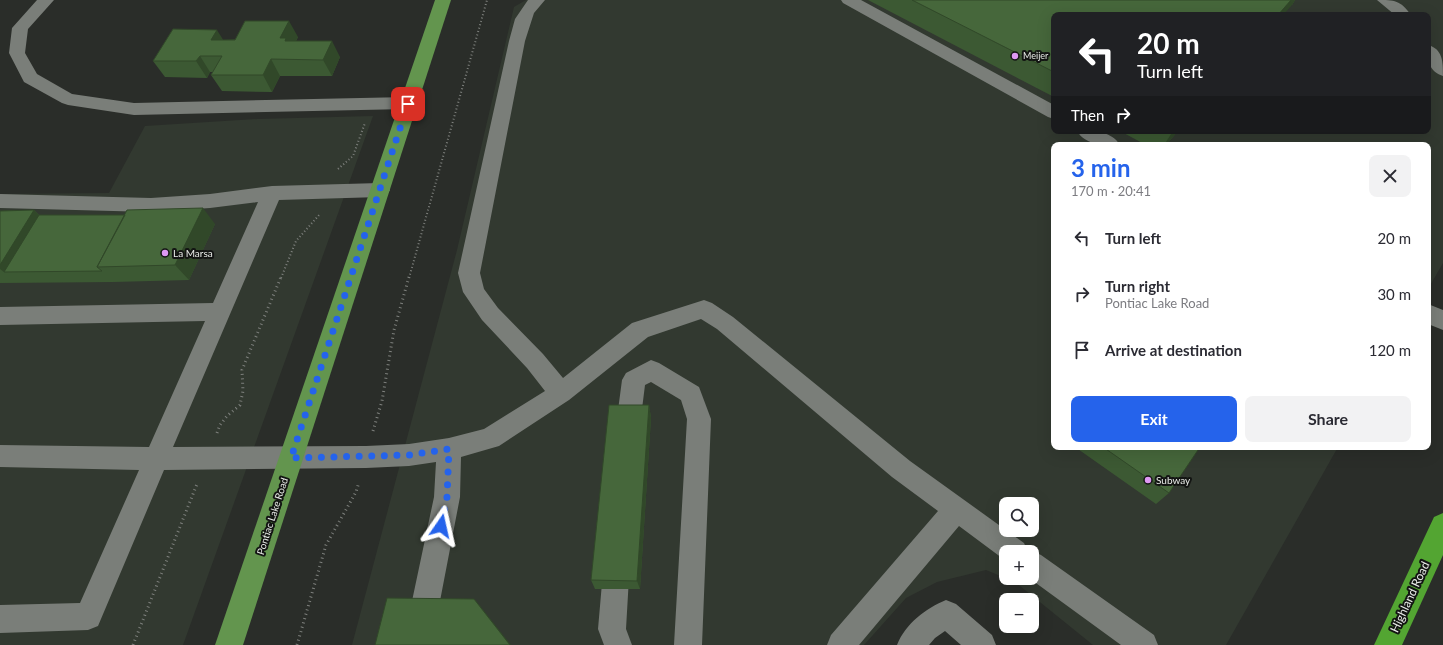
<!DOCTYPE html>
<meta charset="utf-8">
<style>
:root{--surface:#fff;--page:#f2f2f3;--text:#2b2b33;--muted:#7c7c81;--accent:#2563eb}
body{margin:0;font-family:Lato,sans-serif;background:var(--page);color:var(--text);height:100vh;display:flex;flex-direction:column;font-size:15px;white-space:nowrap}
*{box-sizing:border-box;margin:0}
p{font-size:13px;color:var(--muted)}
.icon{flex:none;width:22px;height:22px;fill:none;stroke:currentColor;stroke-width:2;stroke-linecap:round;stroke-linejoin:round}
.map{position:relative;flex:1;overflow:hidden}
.panel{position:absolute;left:1051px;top:142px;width:380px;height:308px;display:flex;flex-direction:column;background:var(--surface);border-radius:8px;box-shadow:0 4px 16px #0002}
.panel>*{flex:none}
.guide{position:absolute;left:1051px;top:12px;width:380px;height:122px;border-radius:8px;box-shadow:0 4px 16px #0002;background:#202124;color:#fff;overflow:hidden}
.controls{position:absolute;left:999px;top:497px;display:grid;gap:8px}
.controls a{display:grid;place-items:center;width:40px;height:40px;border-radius:8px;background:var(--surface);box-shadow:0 4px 16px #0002;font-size:20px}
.pin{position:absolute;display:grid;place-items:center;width:34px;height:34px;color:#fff;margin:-17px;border-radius:8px;box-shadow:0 2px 6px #0006}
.me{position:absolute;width:44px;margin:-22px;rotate:11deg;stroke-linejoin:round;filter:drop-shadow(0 0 3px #0008)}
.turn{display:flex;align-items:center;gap:14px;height:84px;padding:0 20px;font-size:18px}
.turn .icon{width:52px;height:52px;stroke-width:2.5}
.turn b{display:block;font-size:28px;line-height:34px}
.then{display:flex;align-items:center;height:38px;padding:0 20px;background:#0003;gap:8px;font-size:15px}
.round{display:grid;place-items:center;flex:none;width:42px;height:42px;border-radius:8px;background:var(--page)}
.overview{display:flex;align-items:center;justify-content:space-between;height:68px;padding:0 20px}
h1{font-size:24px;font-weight:700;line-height:30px;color:var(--accent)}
.primary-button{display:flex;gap:8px;margin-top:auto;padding:8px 20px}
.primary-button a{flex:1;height:46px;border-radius:8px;background:var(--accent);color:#fff;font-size:16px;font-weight:700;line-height:46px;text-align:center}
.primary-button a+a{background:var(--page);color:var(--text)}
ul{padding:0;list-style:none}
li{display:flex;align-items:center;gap:12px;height:56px;padding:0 20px}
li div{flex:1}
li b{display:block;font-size:15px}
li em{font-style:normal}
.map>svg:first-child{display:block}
.built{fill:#323930;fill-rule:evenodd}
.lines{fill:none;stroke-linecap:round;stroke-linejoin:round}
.path-far1{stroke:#7e807d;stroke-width:2;stroke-dasharray:1 2.5;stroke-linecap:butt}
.path{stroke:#7e807d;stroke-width:3;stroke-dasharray:1 3.5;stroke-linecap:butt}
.minor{fill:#7a7e79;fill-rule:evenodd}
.major{fill:#63954e;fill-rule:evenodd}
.highway{fill:#53a532;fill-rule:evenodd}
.wall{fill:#3c5933}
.shaded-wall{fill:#314829}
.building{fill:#46673b;stroke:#314829}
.route{stroke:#2563eb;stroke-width:7;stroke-dasharray:0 12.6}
.poi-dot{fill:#de98f3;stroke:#131513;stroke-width:1.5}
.labels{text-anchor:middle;stroke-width:4;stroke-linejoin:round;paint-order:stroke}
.far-poi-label{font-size:9px;fill:#e9ebe8;stroke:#131513;text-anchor:start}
.poi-label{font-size:10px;fill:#e9ebe8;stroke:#131513;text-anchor:start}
.street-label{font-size:10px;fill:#e9ebe8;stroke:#131513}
.near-street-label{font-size:12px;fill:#e9ebe8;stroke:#131513}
</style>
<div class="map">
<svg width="1443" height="645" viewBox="0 0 1443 645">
<rect width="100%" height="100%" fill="#2a2d29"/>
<path class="built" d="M 526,0 L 1443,0 L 1443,263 L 1428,289 L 1428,145 L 1054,145 L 1054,447 L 1338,447 L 1226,645 L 1093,645 L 1015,582 L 986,570 L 937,582 L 906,598 L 864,645 L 352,645 L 457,250 L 514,7 ZM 1054,15 L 1428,15 L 1428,131 L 1054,131 ZM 1006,504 L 1032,504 L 1032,530 L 1006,530 ZM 1006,552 L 1032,552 L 1032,578 L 1006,578 Z
M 373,116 L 183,645 L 0,645 L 0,194 L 109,193 L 145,126 L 258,119 Z"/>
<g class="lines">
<path class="path-far1" d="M 338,169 L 353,156 L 365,123
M 281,278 L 296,241 L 320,214
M 409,278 L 487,0"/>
<path class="path" d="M 373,431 L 382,401 L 394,330 L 409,277
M 217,433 L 220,425 L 227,416 L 240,405 L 243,391 L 242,370 L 281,277
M 133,645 L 197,484
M 297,645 L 326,545 L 356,492 L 359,482"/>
<path class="minor" d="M 37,0 L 54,0 L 28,29 L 25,53 L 37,74 L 72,94 L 134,103 L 408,97 L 414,99 L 417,103 L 414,107 L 408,109 L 134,115 L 68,105 L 62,103 L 24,82 L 9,53 L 12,28 Z
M 528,0 L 545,0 L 534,13 L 525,41 L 480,273 L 484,289 L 498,308 L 543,354 L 563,378 L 632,323 L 704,300 L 712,303 L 733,317 L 910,461 L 1024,543 L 1028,552 L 1006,552 L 1006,561 L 959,526 L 859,645 L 827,645 L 831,635 L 938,511 L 892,477 L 717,329 L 701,319 L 648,337 L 569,400 L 499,446 L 461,457 L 460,497 L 440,601 L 436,611 L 426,615 L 416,611 L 412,601 L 434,497 L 436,462 L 409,466 L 366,468 L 164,470 L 98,626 L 88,630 L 0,633 L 0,605 L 80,603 L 139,470 L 0,467 L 0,445 L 149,447 L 205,321 L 0,325 L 0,307 L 213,303 L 258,202 L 210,208 L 151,212 L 0,208 L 0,194 L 151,198 L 210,194 L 272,186 L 380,183 L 387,185 L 390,190 L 387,195 L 380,197 L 279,200 L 173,447 L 366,446 L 409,444 L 449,438 L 484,429 L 545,391 L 527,368 L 482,320 L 463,292 L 458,273 L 509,41 L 515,19 Z
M 841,0 L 861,0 L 1054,105 L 1054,119 L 1048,117 L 843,3 Z
M 1377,0 C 1395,0 1400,0 1411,15 L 1395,15 Z
M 1428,45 C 1443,49 1443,62 1443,76 C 1427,71 1428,58 1428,45 Z
M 1077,131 C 1092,131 1111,130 1120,145 C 1105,145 1086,146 1077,131 Z
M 1428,304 L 1443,310 L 1443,330 L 1428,324 Z
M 651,360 L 659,363 L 699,387 L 711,419 L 702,645 L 674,645 L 687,419 L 681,400 L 651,382 L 645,385 L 639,433 L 636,441 L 627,444 L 618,441 L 615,433 L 622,380 L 626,373 Z
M 617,547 L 626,551 L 630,560 L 626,629 L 632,645 L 604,645 L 598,629 L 604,560 L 608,551 Z
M 1032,551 L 1041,555 L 1154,635 L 1158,645 L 1121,645 L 1029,578 L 1032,578 L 1032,552 L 1029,552 Z
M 946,600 L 956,604 L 992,635 L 996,645 L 961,645 L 945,631 L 935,638 L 929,645 L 897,645 C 906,623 925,609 946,600 Z"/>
<path class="major" d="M 435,0 L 451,0 L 243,645 L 215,645 Z"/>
<path class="highway" d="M 1443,513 L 1443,555 L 1402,645 L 1374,645 L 1434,517 Z"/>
</g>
<path class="wall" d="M 868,0 L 1295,0 L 1292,5 L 1054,15 L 1054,97 Z
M 298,37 L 296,41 L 340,57 L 332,76 L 280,76 L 272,92 L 222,91 L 211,75 L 213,72 L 210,72 L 207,78 L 165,77 L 153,61 L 223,40 Z
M 1120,131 L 1178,131 L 1166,145 L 1146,145 Z
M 34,210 L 39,215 L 215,224 L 189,280 L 113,282 L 0,283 L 0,211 Z
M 649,405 L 651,418 L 640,589 L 595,589 L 591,580 Z
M 1075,447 L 1200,447 L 1169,493 L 1156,504 Z"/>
<path class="shaded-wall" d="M 1291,0 L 1295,0 L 1292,5 L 1283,15 L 1278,15 Z
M 289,21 L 298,37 L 292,49 L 280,38 Z
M 217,30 L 227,46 L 211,40 Z
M 332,41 L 340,57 L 332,76 L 323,60 Z
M 200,56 L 210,72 L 207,78 L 196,61 Z
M 271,59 L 280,76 L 272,92 L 263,75 Z
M 1173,131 L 1178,131 L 1166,145 L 1164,145 Z
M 203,208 L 215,224 L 189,280 L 175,265 Z
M 34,210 L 50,226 L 4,272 L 0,269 L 0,265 Z
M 649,405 L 651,418 L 640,589 L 637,581 Z
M 474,599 L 477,602 L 511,645 L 510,645 Z"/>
<path class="building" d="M 912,0 L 1291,0 L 1278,15 L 1054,15 L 1054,72 Z
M 245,21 L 289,21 L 280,38 L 286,38 L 285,41 L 332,41 L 323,60 L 271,59 L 263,75 L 211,75 L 222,56 L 200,56 L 196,61 L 153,61 L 173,29 L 217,30 L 211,40 L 235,40 Z
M 203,208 L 175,265 L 97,267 L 127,210 Z
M 34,210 L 0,265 L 0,211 Z
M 39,215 L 125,215 L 97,267 L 102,271 L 4,272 Z
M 609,405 L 649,405 L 637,581 L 591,580 Z
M 1103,447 L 1200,447 L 1169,493 Z
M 387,598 L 474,599 L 510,645 L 375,645 Z"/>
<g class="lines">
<path class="route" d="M 408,104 L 291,458 L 409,455 L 449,449 L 447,497 L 441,526"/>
</g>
<g class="poi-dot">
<circle cx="1015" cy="56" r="4"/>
<circle cx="165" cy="253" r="4"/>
<circle cx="1148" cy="480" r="4"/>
</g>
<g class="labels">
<g class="far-poi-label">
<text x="1023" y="59">Meijer</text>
</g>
<g class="poi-label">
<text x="173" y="257">La Marsa</text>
<text x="1156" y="484">Subway</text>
</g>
<g class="street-label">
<text transform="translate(272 516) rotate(-72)" y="4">Pontiac Lake Road</text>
</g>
<g class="near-street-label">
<text transform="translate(1410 597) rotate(-65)" y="4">Highland Road</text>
</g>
</g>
</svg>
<div class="controls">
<a><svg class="icon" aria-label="search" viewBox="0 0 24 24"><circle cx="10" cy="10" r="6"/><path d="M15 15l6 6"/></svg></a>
<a>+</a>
<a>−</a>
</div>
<div class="pin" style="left:408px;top:104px;background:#d93025"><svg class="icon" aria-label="arrive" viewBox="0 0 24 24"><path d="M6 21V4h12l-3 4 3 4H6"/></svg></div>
<svg class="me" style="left:441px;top:526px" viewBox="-20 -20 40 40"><path d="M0-17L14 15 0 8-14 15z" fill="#2563eb" stroke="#fff" stroke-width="4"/></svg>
<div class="guide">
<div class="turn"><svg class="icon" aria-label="left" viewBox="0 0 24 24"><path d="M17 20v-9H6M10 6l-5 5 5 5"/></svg><div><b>20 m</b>Turn left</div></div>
<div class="then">Then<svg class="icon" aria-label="right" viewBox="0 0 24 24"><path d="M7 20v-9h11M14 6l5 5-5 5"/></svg></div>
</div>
<section class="panel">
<div class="overview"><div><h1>3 min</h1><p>170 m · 20:41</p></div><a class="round"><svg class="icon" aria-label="close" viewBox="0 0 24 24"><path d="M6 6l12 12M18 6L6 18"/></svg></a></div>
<ul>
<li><svg class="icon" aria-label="left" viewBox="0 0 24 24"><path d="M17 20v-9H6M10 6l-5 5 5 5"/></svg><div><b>Turn left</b></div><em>20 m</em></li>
<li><svg class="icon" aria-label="right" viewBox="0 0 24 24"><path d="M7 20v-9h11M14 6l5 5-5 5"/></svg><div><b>Turn right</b><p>Pontiac Lake Road</p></div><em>30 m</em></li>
<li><svg class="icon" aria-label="arrive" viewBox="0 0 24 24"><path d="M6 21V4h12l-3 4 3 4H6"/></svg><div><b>Arrive at destination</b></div><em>120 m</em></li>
</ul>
<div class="primary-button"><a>Exit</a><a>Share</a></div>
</section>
</div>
